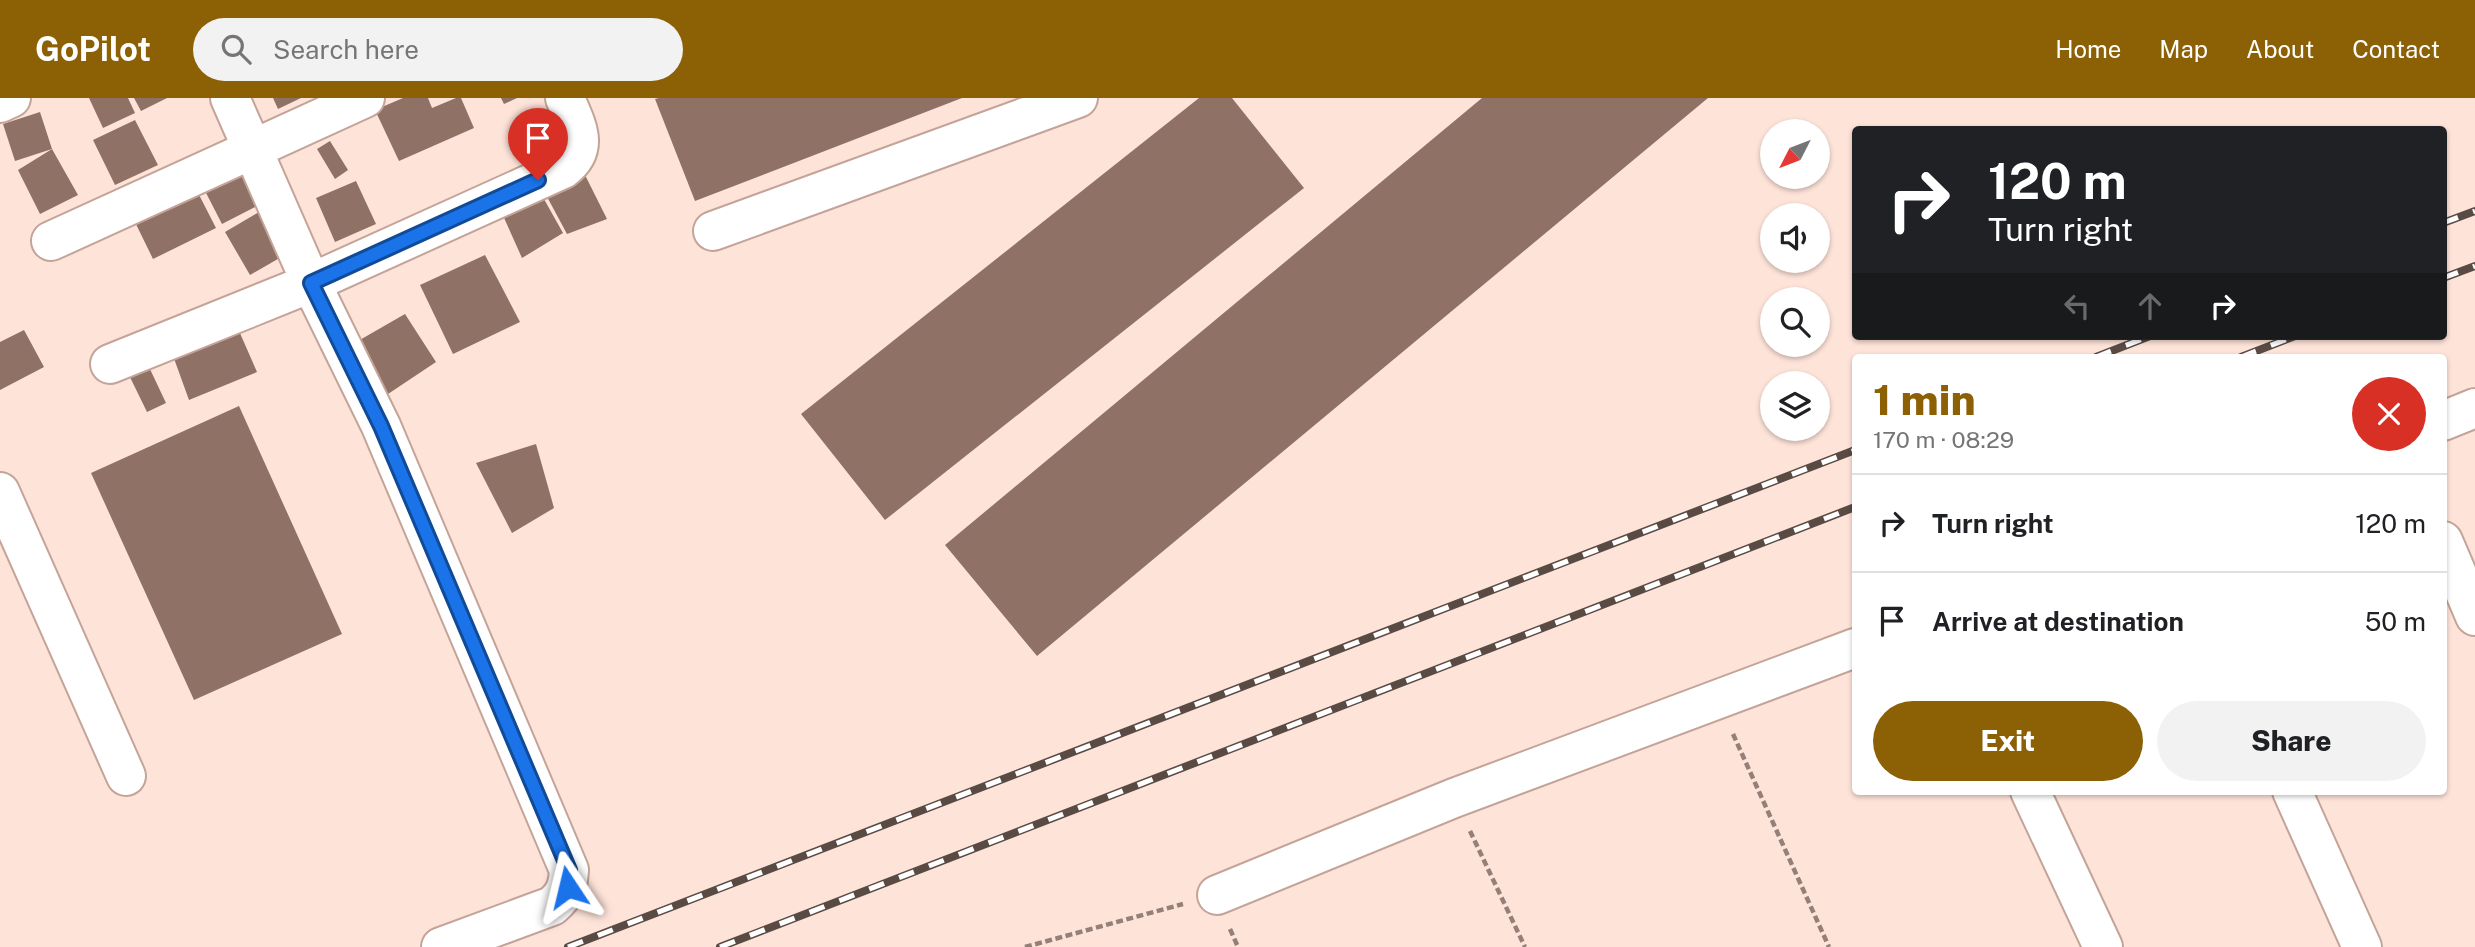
<!DOCTYPE html>
<meta charset="utf-8">
<style>
:root{--surface:#fff;--page:#f2f2f2;--text:#202124;--muted:#757577;--line:#e0e0e0;--accent:#8c6004}
body{margin:0;font-family:"Public Sans",sans-serif;background:var(--page);color:var(--text);height:100vh;display:flex;flex-direction:column;font-size:26px;white-space:nowrap}
*{box-sizing:border-box;margin:0}
p{font-size:23px;color:var(--muted)}
.icon{flex:none;width:38px;height:38px;fill:none;stroke:currentColor;stroke-width:2;stroke-linecap:round;stroke-linejoin:round}
.map{position:relative;flex:1;overflow:hidden}
.panel{position:absolute;left:1852px;top:256px;width:595px;height:441px;display:flex;flex-direction:column;background:var(--surface);border-radius:7px;box-shadow:0 2px 5px #0004}
.panel>*{flex:none}
.hud{position:absolute;left:1852px;top:28px;width:595px;height:214px;border-radius:7px;box-shadow:0 2px 5px #0004;background:#202124;color:#fff;overflow:hidden}
.needle{width:46px;rotate:228deg}
.buttons{position:absolute;left:1760px;top:21px;display:grid;gap:14px}
.buttons a{display:grid;place-items:center;width:70px;height:70px;border-radius:50%;background:var(--surface);box-shadow:0 2px 5px #0004;font-size:35px}
.pin{position:absolute;display:grid;place-items:center;width:60px;height:60px;color:#fff;margin:-72px -30px;border-radius:50% 50% 50% 0;rotate:-45deg;box-shadow:0 0 7px #0007}
.pin .icon{rotate:45deg}
.me{position:absolute;width:77px;margin:-38px;rotate:350deg;stroke-linejoin:round;filter:drop-shadow(0 0 5px #0008)}
.turn{display:flex;align-items:center;gap:24px;height:147px;padding:0 21px;font-size:32px}
.turn .icon{width:91px;height:91px;stroke-width:2.5}
.turn b{display:block;font-size:49px;line-height:60px}
.lanes{display:flex;align-items:center;height:66px;padding:0 21px;background:#0003;justify-content:center;gap:35px;direction:ltr}
.lanes .off{opacity:.35}
.round{display:grid;place-items:center;flex:none;width:74px;height:74px;border-radius:37px;background:var(--page)}
.summary{display:flex;align-items:center;justify-content:space-between;height:119px;padding:0 21px}
h1{font-size:42px;font-weight:800;line-height:52px;color:var(--accent)}
.cta{display:flex;gap:14px;margin-top:auto;padding:14px 21px}
.cta a{flex:1;height:80px;border-radius:42px;background:var(--accent);color:#fff;font-size:28px;font-weight:800;line-height:80px;text-align:center}
.cta a+a{background:var(--page);color:var(--text)}
ul{padding:0;list-style:none}
li{display:flex;align-items:center;gap:21px;height:98px;padding:0 21px;border-top:2px solid var(--line)}
li div{flex:1}
li b{display:block;font-size:26px}
li em{font-style:normal}
header{display:flex;align-items:center;gap:42px;box-sizing:border-box;height:98px;padding:0 35px;background:var(--accent);color:#fff}
header strong{font-size:33px}
nav{display:flex;gap:38px;margin-inline-start:auto;font-size:24px}
.search{width:490px;height:63px;background:var(--page);display:flex;align-items:center;gap:18px;box-sizing:border-box;padding:0 24px;border-radius:38px;color:var(--muted);font-size:26px}
.map>svg:first-child{display:block}
.building{fill:#8f7166}
.lines{fill:none;stroke-linecap:round;stroke-linejoin:round}
.minor-casing{stroke:#c4a498;stroke-width:42}
.path{stroke:#948079;stroke-width:4.5;stroke-dasharray:7 3.5;stroke-linecap:butt}
.minor{stroke:#fff;stroke-width:38}
.rail-casing{stroke:#594a44;stroke-width:8}
.rail{stroke:#fff;stroke-width:5;stroke-dasharray:16;stroke-linecap:butt}
.route-casing{stroke:#114b97;stroke-width:18}
.route{stroke:#1a73e8;stroke-width:12}
</style>
<header>
<strong>GoPilot</strong>
<div class="search"><svg class="icon" aria-label="search" viewBox="0 0 24 24"><circle cx="10" cy="10" r="6"/><path d="M15 15l6 6"/></svg>Search here</div>
<nav><a>Home</a><a>Map</a><a>About</a><a>Contact</a></nav>
</header>
<div class="map">
<svg width="2475" height="849" viewBox="0 0 2475 849">
<rect width="100%" height="100%" fill="#fee3d9"/>
<path class="building" d="M 89,0 L 128,0 L 135,15 L 103,30 Z
M 134,0 L 167,0 L 141,13 Z
M 273,0 L 301,0 L 278,11 Z
M 403,0 L 428,0 L 432,10 L 456,0 L 461,0 L 474,30 L 399,63 L 375,12 Z
M 501,0 L 517,0 L 504,6 Z
M 659,0 L 962,0 L 695,103 L 655,1 Z
M 1199,0 L 1232,0 L 1304,90 L 885,422 L 801,316 Z
M 1482,0 L 1708,0 L 1037,558 L 945,447 Z
M 553,9 L 566,35 L 529,52 L 517,26 Z
M 40,14 L 52,51 L 15,63 L 3,26 Z
M 135,22 L 158,67 L 115,87 L 93,42 Z
M 330,43 L 348,72 L 335,81 L 317,51 Z
M 52,51 L 78,97 L 40,116 L 18,72 Z
M 242,69 L 261,106 L 222,126 L 203,89 Z
M 585,77 L 607,121 L 567,136 L 545,95 Z
M 356,83 L 376,126 L 335,144 L 316,100 Z
M 195,89 L 216,130 L 153,161 L 133,120 Z
M 540,94 L 563,135 L 522,160 L 501,113 Z
M 264,111 L 290,154 L 250,177 L 225,134 Z
M 485,157 L 520,224 L 453,256 L 420,187 Z
M 405,216 L 436,264 L 382,300 L 358,243 Z
M 236,226 L 257,274 L 189,302 L 172,255 Z
M 24,232 L 44,269 L 0,292 L 0,244 Z
M 149,269 L 166,305 L 147,314 L 127,273 Z
M 239,308 L 342,536 L 194,602 L 91,375 Z
M 536,346 L 554,410 L 512,435 L 476,365 Z"/>
<g class="lines">
<defs>
<path id="minor" d="M 230,0 L 311,185 L 381,328 L 569,772 C 568,789 565,797 552,808 L 441,849
M 0,5 L 11,0
M 713,133 L 1078,0
M 51,143 L 365,0
M 110,266 L 311,185 L 563,71 C 591,50 576,27 565,0
M 2443,323 L 2475,310
M 0,394 L 126,678
M 2443,443 L 2475,518
M 2030,693 L 2103,849
M 2292,693 L 2362,849
M 1217,797 L 1454,700 L 1855,550"/>
</defs>
<use href="#minor" class="minor-casing"/>
<path class="path" d="M 1733,636 L 1829,849
M 1470,733 L 1525,849
M 1230,831 L 1238,849
M 1025,849 L 1183,806"/>
<use href="#minor" class="minor"/>
<defs>
<path id="rail" d="M 2443,125 L 2475,113
M 2443,180 L 2475,168
M 2096,259 L 2150,238
M 2241,259 L 2295,238
M 568,849 L 1855,352
M 720,849 L 1855,409"/>
</defs>
<use href="#rail" class="rail-casing"/>
<use href="#rail" class="rail"/>
</g>
<g class="lines">
<defs>
<path id="route" d="M 538,82 L 311,185 L 381,328 L 569,772 L 568,789"/>
</defs>
<use href="#route" class="route-casing"/>
<use href="#route" class="route"/>
</g>
</svg>
<div class="buttons">
<a><svg class="needle" viewBox="-14 -14 28 28"><path d="M0-13l5 13h-10z" fill="#e53935"/><path d="M0 13l5-13h-10z" fill="#757577"/></svg></a>
<a><svg class="icon" aria-label="sound" viewBox="0 0 24 24"><path d="M4 9h4l5-4v14l-5-4H4zM17 9q2 3 0 6"/></svg></a>
<a><svg class="icon" aria-label="search" viewBox="0 0 24 24"><circle cx="10" cy="10" r="6"/><path d="M15 15l6 6"/></svg></a>
<a><svg class="icon" aria-label="layers" viewBox="0 0 24 24"><path d="M12 4l9 5-9 5-9-5zM3 14l9 5 9-5"/></svg></a>
</div>
<div class="pin" style="left:538px;top:82px;background:#d93025"><svg class="icon" aria-label="arrive" viewBox="0 0 24 24"><path d="M6 21V4h12l-3 4 3 4H6"/></svg></div>
<svg class="me" style="left:568px;top:789px" viewBox="-20 -20 40 40"><path d="M0-17L14 15 0 8-14 15z" fill="#1a73e8" stroke="#fff" stroke-width="4"/></svg>
<div class="hud">
<div class="turn"><svg class="icon" aria-label="right" viewBox="0 0 24 24"><path d="M7 20v-9h11M14 6l5 5-5 5"/></svg><div><b>120 m</b>Turn right</div></div>
<div class="lanes"><svg class="icon off" aria-label="left" viewBox="0 0 24 24"><path d="M17 20v-9H6M10 6l-5 5 5 5"/></svg><svg class="icon off" aria-label="ahead" viewBox="0 0 24 24"><path d="M12 20V5M6 11l6-6 6 6"/></svg><svg class="icon" aria-label="right" viewBox="0 0 24 24"><path d="M7 20v-9h11M14 6l5 5-5 5"/></svg></div>
</div>
<section class="panel">
<div class="summary"><div><h1>1 min</h1><p>170 m · 08:29</p></div><a class="round" style="background:#d93025;color:#fff"><svg class="icon" aria-label="close" viewBox="0 0 24 24"><path d="M6 6l12 12M18 6L6 18"/></svg></a></div>
<ul>
<li><svg class="icon" aria-label="right" viewBox="0 0 24 24"><path d="M7 20v-9h11M14 6l5 5-5 5"/></svg><div><b>Turn right</b></div><em>120 m</em></li>
<li><svg class="icon" aria-label="arrive" viewBox="0 0 24 24"><path d="M6 21V4h12l-3 4 3 4H6"/></svg><div><b>Arrive at destination</b></div><em>50 m</em></li>
</ul>
<div class="cta"><a>Exit</a><a>Share</a></div>
</section>
</div>
